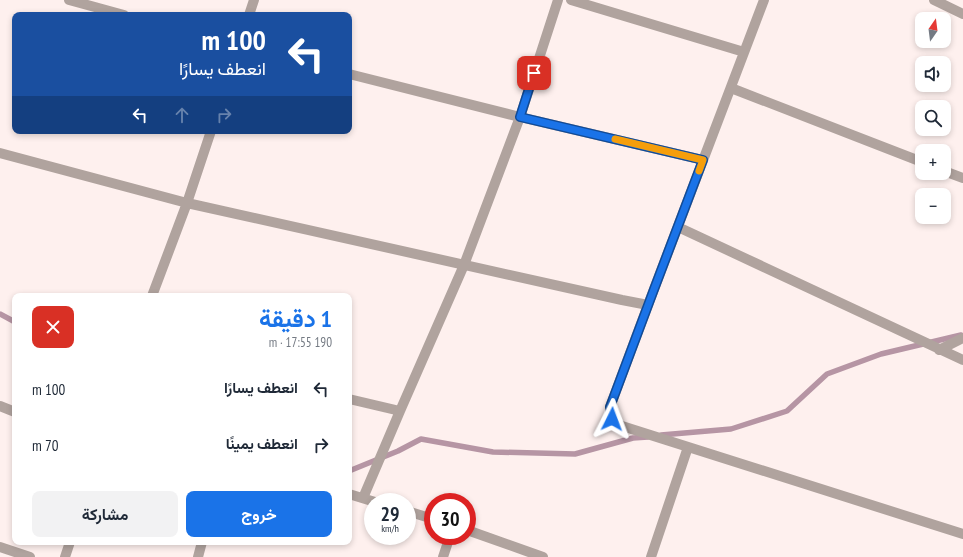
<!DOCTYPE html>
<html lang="ar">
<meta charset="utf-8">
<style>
:root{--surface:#fff;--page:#f2f2f3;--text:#1f2937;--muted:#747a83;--accent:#1a73e8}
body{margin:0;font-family:"PT Sans Narrow",Vazirmatn,sans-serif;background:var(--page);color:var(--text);direction:rtl;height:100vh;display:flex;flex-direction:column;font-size:15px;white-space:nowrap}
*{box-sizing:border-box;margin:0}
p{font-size:13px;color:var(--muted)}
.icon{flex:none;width:22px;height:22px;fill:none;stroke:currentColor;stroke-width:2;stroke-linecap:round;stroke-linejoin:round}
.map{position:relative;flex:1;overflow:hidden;direction:ltr}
.sheet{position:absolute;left:12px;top:293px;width:340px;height:252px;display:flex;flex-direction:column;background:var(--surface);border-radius:8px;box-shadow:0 2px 6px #0003;direction:rtl}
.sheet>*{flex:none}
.banner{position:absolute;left:12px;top:12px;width:340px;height:122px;border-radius:8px;box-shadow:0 2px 6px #0003;direction:rtl;background:#1a4fa0;color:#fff;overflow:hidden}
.needle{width:26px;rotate:14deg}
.buttons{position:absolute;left:915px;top:12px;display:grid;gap:8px}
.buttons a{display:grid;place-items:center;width:36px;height:36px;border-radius:8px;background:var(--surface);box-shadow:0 2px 6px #0003;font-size:20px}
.speed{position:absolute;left:364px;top:493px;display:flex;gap:8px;font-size:20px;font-weight:700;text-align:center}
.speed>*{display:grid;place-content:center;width:52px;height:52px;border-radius:50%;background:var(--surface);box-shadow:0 2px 6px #0003;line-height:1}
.speed small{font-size:10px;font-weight:400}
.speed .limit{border:6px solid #d22;background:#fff;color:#111}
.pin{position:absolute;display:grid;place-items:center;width:34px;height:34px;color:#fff;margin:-17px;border-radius:8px;box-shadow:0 2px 6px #0006}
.me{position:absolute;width:44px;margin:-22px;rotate:3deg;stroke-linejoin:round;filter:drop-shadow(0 0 3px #0008)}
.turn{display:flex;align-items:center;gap:14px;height:84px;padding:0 20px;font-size:18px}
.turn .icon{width:52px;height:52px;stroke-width:2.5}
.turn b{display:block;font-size:28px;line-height:34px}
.lanes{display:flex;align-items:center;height:38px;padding:0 20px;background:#0003;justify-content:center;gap:20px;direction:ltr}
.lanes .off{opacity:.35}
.round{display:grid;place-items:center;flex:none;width:42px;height:42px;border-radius:8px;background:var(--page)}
.headline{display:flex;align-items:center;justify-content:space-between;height:68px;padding:0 20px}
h1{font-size:24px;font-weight:700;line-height:30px;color:var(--accent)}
.cta{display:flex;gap:8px;margin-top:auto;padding:8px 20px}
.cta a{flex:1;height:46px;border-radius:8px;background:var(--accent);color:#fff;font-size:16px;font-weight:700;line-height:46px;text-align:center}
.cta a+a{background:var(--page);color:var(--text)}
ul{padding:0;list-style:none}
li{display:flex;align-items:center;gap:12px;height:56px;padding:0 20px}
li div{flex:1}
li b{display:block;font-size:15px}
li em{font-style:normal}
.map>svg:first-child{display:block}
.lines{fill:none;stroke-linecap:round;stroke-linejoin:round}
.stream{stroke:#b695a4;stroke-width:5.5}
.minor{stroke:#b0a39e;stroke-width:10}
.route-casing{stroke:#114b97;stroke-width:10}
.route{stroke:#1a73e8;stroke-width:7}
.slow{stroke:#f59e0b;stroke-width:7}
</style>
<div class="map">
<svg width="963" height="557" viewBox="0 0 963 557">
<rect width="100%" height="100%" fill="#fef0ee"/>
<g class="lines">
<path class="stream" d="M 0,314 L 15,322
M 661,435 L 731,429 L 787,411 L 827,374 L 881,354 L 961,335
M 349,471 L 398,451 L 421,439 L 493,452 L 575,454 L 633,438 L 648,437"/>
<path class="minor" d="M 69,0 L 124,15
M 571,0 L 744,52
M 764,0 L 648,305 L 610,407 L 612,419 L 622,426 L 963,534
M 934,0 L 963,14
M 249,15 L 254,0
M 349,74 L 520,117 L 703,160
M 731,88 L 922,162
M 0,153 L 187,203 L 622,300 L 648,305
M 944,171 L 963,178
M 678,227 L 963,360
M 152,296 L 187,203 L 211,131
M 939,350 L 963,338
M 349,399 L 400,411 L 464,265 L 520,117 L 558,0
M 0,406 L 15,412
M 349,494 L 375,502
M 363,498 L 400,411
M 407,511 L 433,519
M 467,530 L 543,557
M 0,547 L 30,557
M 65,557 L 70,542
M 198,557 L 202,542
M 443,557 L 450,536
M 651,557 L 688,447"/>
</g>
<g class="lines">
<defs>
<path id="route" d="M 534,73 L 520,117 L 703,160 L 653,292 L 610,407 L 612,419"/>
</defs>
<use href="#route" class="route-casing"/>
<use href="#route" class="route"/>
<path class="slow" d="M 615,139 L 703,160 L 699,171"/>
</g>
</svg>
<div class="buttons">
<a><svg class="needle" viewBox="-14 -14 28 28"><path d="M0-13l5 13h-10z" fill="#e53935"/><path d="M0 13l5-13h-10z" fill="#747a83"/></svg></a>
<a><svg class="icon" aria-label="sound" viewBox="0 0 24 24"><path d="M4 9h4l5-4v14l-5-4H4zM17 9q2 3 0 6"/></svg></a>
<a><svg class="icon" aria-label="search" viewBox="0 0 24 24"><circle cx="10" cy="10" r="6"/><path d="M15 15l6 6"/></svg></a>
<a>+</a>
<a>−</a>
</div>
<div class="speed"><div>29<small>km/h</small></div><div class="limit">30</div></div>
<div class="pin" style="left:534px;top:73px;background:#d93025"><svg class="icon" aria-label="arrive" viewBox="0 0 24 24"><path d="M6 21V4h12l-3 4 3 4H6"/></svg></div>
<svg class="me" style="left:612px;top:419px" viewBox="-20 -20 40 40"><path d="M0-17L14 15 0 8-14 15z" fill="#1a73e8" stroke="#fff" stroke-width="4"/></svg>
<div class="banner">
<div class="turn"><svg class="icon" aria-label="left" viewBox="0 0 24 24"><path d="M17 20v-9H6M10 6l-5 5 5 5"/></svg><div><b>100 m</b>انعطف يسارًا</div></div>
<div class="lanes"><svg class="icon" aria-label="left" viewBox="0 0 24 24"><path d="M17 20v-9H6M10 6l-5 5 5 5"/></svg><svg class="icon off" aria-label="ahead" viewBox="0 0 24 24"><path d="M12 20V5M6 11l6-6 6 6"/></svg><svg class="icon off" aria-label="right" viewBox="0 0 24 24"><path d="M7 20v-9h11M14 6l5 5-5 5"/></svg></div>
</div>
<section class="sheet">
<div class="headline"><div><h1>1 دقيقة</h1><p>190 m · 17:55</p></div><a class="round" style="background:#d93025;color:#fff"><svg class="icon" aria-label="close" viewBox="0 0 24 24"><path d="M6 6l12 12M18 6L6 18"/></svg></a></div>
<ul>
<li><svg class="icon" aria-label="left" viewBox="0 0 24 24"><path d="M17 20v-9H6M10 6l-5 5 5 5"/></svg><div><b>انعطف يسارًا</b></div><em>100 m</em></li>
<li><svg class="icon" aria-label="right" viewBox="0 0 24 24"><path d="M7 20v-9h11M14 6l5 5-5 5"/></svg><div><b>انعطف يمينًا</b></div><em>70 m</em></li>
</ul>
<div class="cta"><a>خروج</a><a>مشاركة</a></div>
</section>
</div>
